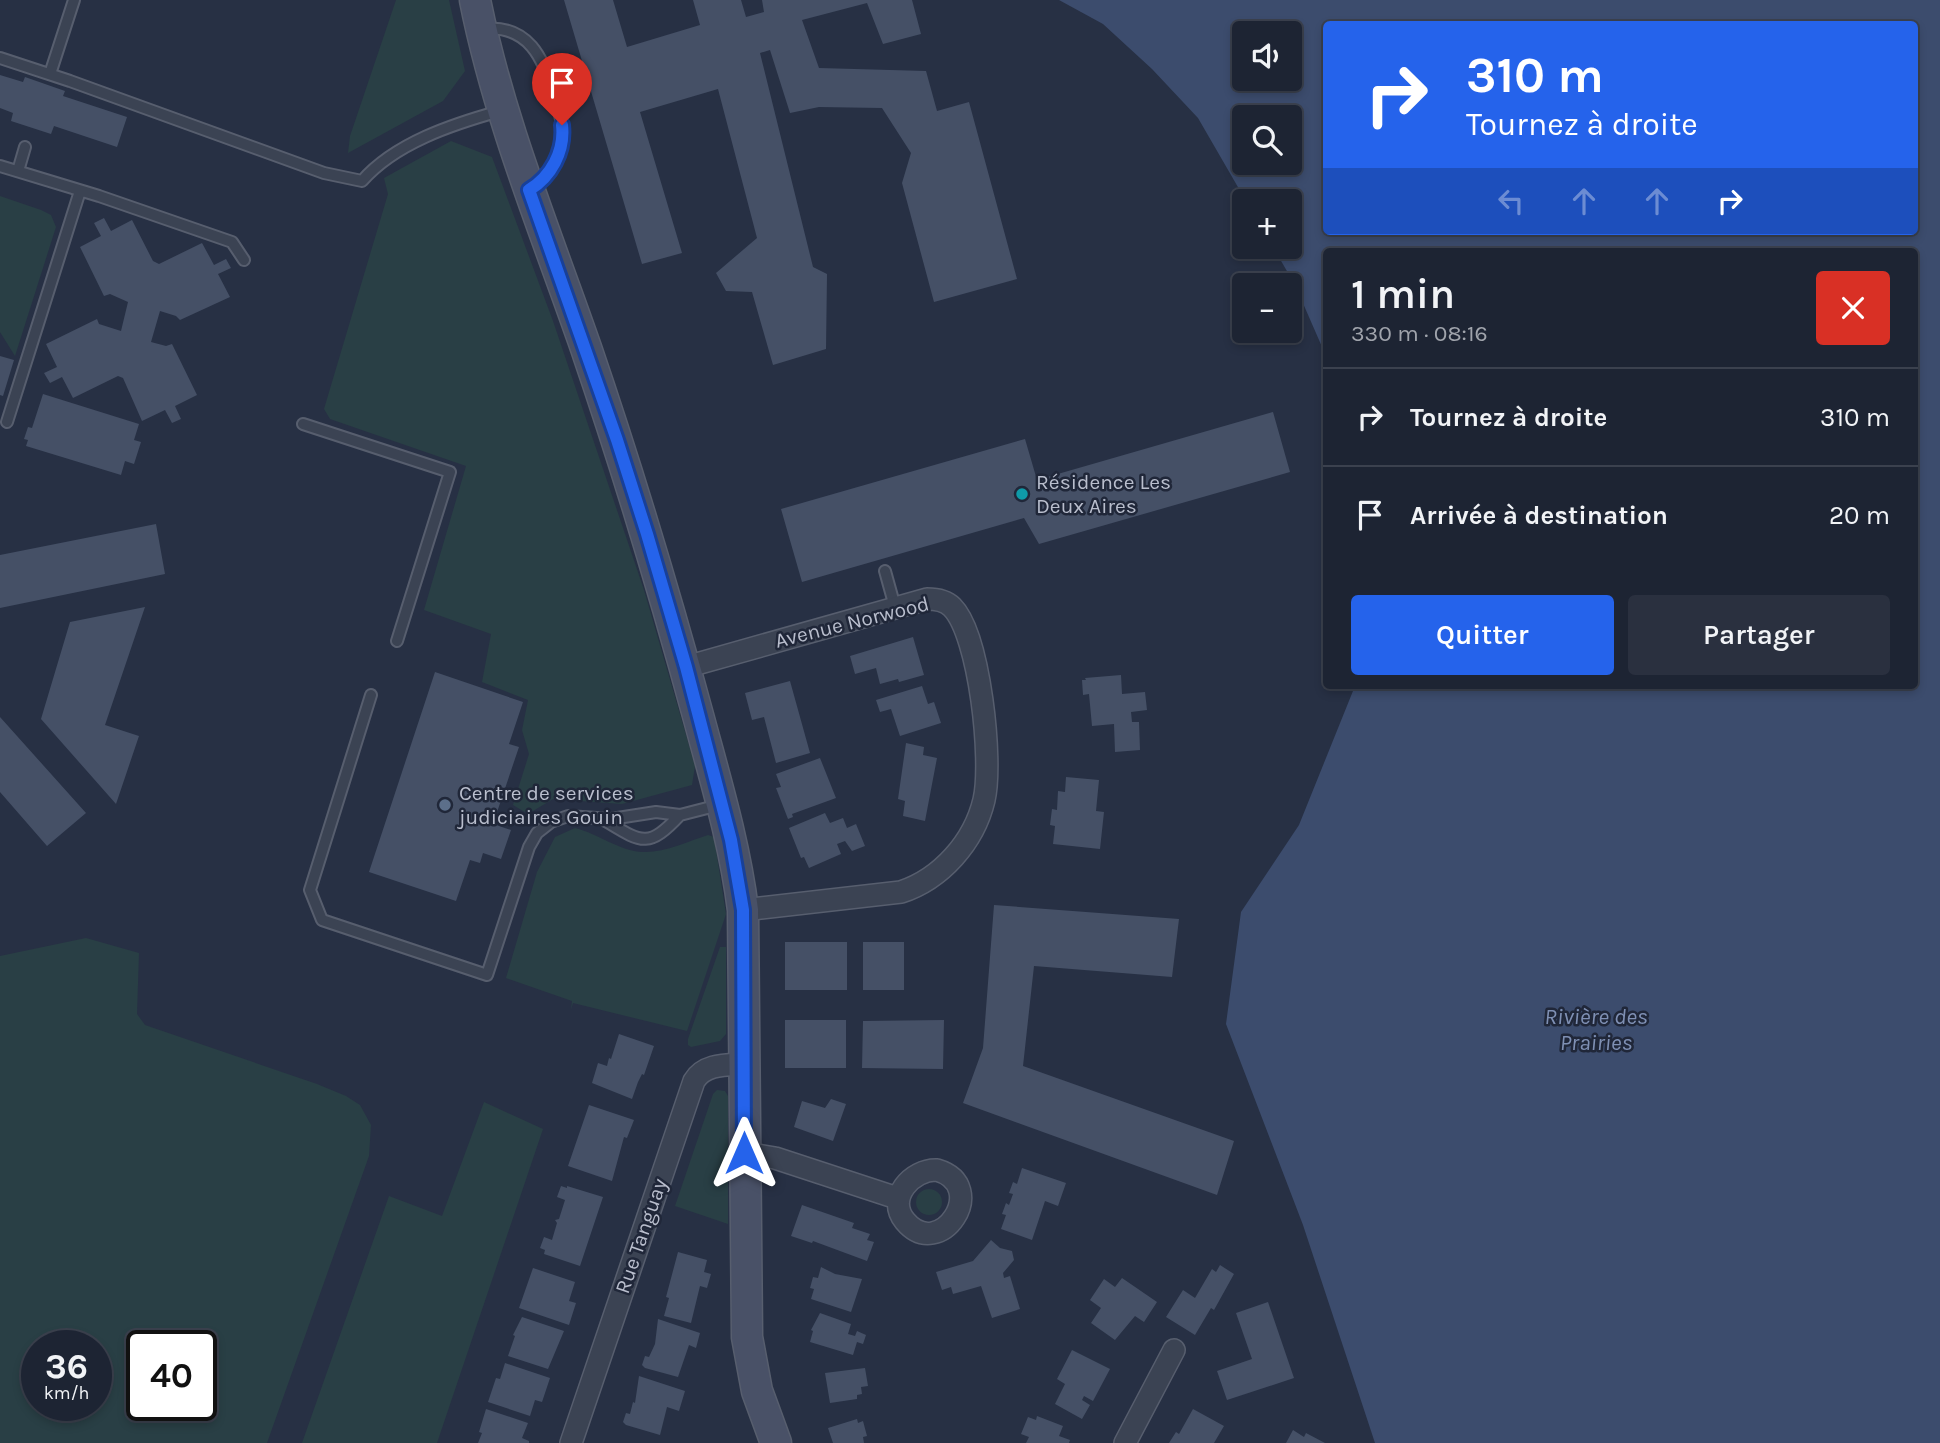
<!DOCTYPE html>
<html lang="fr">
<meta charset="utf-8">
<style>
:root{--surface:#1d2433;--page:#2a303f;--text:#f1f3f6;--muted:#a0a4ac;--line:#3b414e;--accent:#2563eb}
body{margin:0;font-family:Karla,sans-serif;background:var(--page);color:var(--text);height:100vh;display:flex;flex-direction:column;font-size:26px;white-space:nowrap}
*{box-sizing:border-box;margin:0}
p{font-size:23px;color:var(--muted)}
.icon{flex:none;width:38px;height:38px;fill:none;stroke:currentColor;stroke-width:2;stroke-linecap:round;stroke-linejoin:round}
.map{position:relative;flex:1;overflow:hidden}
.details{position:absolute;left:1323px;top:248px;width:595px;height:441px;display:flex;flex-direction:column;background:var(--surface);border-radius:7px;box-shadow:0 4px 10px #0003,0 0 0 2px var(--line)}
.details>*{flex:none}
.hud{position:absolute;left:1323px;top:21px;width:595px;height:214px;border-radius:7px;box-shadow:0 4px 10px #0003,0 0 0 2px var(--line);background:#2563eb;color:#fff;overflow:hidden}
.tools{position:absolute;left:1232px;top:21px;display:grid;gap:14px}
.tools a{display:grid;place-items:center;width:70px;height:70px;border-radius:7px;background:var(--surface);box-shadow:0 4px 10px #0003,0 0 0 2px var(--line);font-size:35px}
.speed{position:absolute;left:21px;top:1330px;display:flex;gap:14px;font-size:35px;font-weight:700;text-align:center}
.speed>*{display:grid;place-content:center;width:91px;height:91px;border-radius:50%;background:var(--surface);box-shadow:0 4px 10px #0003,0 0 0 2px var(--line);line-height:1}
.speed small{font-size:18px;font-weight:400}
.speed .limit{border:4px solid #111;border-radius:10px;background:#fff;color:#111}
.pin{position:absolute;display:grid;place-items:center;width:60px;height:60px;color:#fff;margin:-72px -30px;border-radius:50% 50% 50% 0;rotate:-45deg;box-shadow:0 0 7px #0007}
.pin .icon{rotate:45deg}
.me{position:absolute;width:77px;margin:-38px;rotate:0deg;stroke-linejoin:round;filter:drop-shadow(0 0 5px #0008)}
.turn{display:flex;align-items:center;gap:24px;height:147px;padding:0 28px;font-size:32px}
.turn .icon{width:91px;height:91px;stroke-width:2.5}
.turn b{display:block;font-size:49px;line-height:60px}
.lanes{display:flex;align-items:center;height:66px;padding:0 28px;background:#0003;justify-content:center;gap:35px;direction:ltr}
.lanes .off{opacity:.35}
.round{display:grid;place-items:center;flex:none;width:74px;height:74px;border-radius:7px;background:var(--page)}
.headline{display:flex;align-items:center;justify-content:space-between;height:119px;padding:0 28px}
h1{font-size:42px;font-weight:600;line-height:52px}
.button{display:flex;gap:14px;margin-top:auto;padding:14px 28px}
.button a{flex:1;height:80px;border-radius:7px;background:var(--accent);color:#fff;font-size:28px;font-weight:600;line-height:80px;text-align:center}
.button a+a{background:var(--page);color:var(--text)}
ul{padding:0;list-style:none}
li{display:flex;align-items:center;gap:21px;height:98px;padding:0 28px;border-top:2px solid var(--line)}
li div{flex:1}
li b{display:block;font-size:26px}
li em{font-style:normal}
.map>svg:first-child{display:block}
.green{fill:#293f45;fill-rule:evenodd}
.water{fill:#3c4c6d;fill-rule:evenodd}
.building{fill:#455066}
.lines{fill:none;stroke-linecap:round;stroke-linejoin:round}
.lane-casing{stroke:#575e6e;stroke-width:14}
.street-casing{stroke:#575e6e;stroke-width:24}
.secondary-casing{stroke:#575e6e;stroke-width:33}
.lane{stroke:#3b4353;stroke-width:10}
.street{stroke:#3b4353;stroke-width:21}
.secondary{stroke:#495167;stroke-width:30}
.route-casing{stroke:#184099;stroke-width:18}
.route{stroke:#2563eb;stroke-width:12}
.culture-dot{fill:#0f9aa8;stroke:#202739;stroke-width:2.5}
.service-dot{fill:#5c6f8a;stroke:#202739;stroke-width:2.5}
.labels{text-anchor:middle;stroke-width:5;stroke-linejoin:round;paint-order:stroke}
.poi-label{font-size:21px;fill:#b9becd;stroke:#202739;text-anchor:start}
.street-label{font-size:21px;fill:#b9becd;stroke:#202739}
.water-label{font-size:23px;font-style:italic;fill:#7f90b4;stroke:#202739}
</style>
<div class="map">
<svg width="1940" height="1443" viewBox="0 0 1940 1443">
<rect width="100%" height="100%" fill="#273044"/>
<path class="green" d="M 396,0 L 449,0 L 465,71 L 443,101 L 348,153 L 350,136 Z
M 451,141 L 492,157 L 553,321 L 644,590 L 695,766 L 692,785 L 622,804 L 553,799 L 528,814 L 513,805 L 529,754 L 522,730 L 528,700 L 482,682 L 491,634 L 424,610 L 466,466 L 330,419 L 324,409 L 388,194 L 384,178 Z
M 0,196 L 41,210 L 51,215 L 56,227 L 15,356 L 0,332 Z
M 575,828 C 599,834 619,851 643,852 C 664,853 689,841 708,835 L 714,837 L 726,914 L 687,1031 L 573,1003 L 571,1010 L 572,1001 L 506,978 L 537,872 L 555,837 Z
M 86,938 L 139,953 L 137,1014 L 145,1025 L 317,1084 L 346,1096 L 360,1105 L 371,1125 L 369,1156 L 267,1443 L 0,1443 L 0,956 ZM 37,1346 L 96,1346 L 96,1405 L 37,1405 ZM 142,1346 L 201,1346 L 201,1405 L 142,1405 Z
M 720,947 L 726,947 L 726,1034 L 720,1041 L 691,1047 L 688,1045 L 688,1039 Z
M 717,1090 L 725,1091 L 728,1096 L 728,1224 L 675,1206 L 713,1094 Z
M 484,1102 L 543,1129 L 437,1443 L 302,1443 L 389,1196 L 442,1216 Z
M916 1202a13 13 0 1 1 26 0a13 13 0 1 1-26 0Z"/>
<path class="water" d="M 1059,0 L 1940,0 L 1940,1443 L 1375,1443 L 1303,1225 L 1226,1024 L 1241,912 L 1299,825 L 1355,686 L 1914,686 L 1914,252 L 1326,252 L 1326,356 L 1295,285 L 1273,247 L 1290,247 L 1290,201 L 1246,201 L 1198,118 L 1152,69 L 1103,24 ZM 1326,24 L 1914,24 L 1914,231 L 1326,231 ZM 1244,33 L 1290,33 L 1290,79 L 1244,79 ZM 1244,117 L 1290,117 L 1290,163 L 1244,163 Z"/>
<path class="building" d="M 564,0 L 613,0 L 627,47 L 700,25 L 693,0 L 741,0 L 746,17 L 764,12 L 762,0 L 912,0 L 921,34 L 883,44 L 867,3 L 802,20 L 819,68 L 926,71 L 937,111 L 969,102 L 1017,279 L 934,302 L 902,183 L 911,153 L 882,108 L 819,107 L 790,113 L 770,50 L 760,53 L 813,267 L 827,274 L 826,349 L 773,365 L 752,292 L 726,291 L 716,273 L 757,238 L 718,89 L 640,112 L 682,253 L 642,264 Z
M 0,75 L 23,82 L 25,77 L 65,91 L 63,96 L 127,117 L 117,147 L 54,126 L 51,134 L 11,121 L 13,113 L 0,108 Z
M 104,218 L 111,231 L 132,220 L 153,261 L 159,264 L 202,243 L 214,265 L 226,259 L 231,268 L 218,274 L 230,297 L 180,320 L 176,316 L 160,311 L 151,342 L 166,346 L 172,344 L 197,395 L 175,406 L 181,419 L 172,423 L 165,410 L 142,421 L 123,378 L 118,376 L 73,398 L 62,377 L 50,383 L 44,373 L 57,367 L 46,344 L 97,319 L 99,324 L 121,331 L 128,302 L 110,294 L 104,296 L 80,247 L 101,236 L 94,223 Z
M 0,356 L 14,360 L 3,396 L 0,395 Z
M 43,394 L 139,424 L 134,440 L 141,442 L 134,464 L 125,461 L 121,475 L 26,446 L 28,440 L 24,439 L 28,427 L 32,428 Z
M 1273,412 L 1290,472 L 1039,544 L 1024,518 L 802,582 L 781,509 L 1025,439 L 1037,480 Z
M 156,524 L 165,574 L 0,608 L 0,555 Z
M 145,607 L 105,725 L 139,736 L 116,804 L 41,719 L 70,622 Z
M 913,637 L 924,675 L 899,682 L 898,679 L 880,684 L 876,668 L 855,674 L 850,656 Z
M 435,672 L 523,702 L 509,744 L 519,747 L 493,824 L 511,830 L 501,859 L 483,853 L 480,863 L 470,860 L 456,901 L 369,872 Z
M 1121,675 L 1122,694 L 1145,692 L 1147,710 L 1131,712 L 1132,722 L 1139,722 L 1140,750 L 1115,752 L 1114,724 L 1092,726 L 1089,694 L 1083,695 L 1082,680 L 1086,680 L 1085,678 Z
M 790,681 L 810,753 L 776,763 L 764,717 L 752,720 L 745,693 Z
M 922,686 L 928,704 L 934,702 L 941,723 L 900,736 L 891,709 L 880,712 L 876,700 Z
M 0,717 L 86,813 L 47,846 L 0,792 Z
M 906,743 L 924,747 L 923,755 L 937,758 L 925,821 L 903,816 L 905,801 L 898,799 Z
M 820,758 L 836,798 L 792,814 L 793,817 L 788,819 L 776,788 L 781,787 L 776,774 Z
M 1066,777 L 1099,780 L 1096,811 L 1104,812 L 1100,849 L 1053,844 L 1055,826 L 1050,825 L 1052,809 L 1057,810 L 1058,791 L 1065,792 Z
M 825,813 L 830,823 L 843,818 L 847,828 L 856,824 L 865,846 L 852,851 L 845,841 L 837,844 L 841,854 L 809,868 L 804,857 L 801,858 L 789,828 Z
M 994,905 L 1179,919 L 1172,977 L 1034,966 L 1023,1066 L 1234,1141 L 1217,1195 L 963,1103 L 983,1048 Z
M 785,942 L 847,942 L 847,990 L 785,990 Z
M 863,942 L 904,942 L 904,990 L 863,990 Z
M 785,1020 L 846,1020 L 846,1068 L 785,1068 Z
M 944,1020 L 943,1069 L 862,1068 L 863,1021 Z
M 619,1034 L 654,1046 L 644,1075 L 642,1074 L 638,1082 L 632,1099 L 592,1083 L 598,1063 L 607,1066 L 609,1058 L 611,1059 Z
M 831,1099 L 846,1104 L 833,1141 L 794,1127 L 802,1101 L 825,1108 Z
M 589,1105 L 634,1120 L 627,1138 L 624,1137 L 612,1181 L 568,1166 Z
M 1022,1168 L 1066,1183 L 1058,1206 L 1045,1201 L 1032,1240 L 1001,1229 L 1006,1215 L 1002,1214 L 1006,1203 L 1009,1205 L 1013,1194 L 1009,1193 L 1013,1182 L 1017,1184 Z
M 561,1186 L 567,1188 L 567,1186 L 603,1197 L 580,1266 L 544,1254 L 545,1250 L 540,1248 L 544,1237 L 552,1240 L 557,1223 L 555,1220 L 559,1219 L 565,1200 L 557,1197 Z
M 802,1205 L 854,1223 L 852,1228 L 870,1234 L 867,1240 L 874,1242 L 867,1261 L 813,1241 L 812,1243 L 791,1236 Z
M 991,1240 L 1000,1248 L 1012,1251 L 1014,1260 L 1003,1273 L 1004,1278 L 1010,1276 L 1020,1309 L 992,1318 L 981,1286 L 953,1294 L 951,1287 L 942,1290 L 936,1272 L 973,1261 Z
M 678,1252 L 707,1260 L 704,1272 L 711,1274 L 707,1288 L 700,1286 L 691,1323 L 664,1316 L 669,1298 L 666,1297 Z
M 1220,1265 L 1234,1274 L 1214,1310 L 1211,1308 L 1195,1335 L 1166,1317 L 1183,1290 L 1195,1298 L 1212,1269 L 1216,1272 Z
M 821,1267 L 835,1274 L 862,1279 L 851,1312 L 811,1299 L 814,1289 L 810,1288 L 813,1277 L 818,1278 Z
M 533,1268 L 575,1282 L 569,1301 L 576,1303 L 569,1325 L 519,1308 Z
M 1122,1278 L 1157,1302 L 1144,1322 L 1135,1316 L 1115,1340 L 1091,1323 L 1101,1308 L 1090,1300 L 1104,1279 L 1115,1287 Z
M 1268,1302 L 1294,1378 L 1227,1400 L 1217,1371 L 1252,1359 L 1236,1313 Z
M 820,1313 L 851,1324 L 848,1334 L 855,1336 L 857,1331 L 866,1335 L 863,1344 L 857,1342 L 853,1355 L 810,1342 L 813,1331 L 811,1330 Z
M 522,1317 L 564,1331 L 548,1369 L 508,1356 L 515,1336 L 513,1335 Z
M 658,1319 L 700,1333 L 696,1348 L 689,1345 L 678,1377 L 645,1368 L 642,1365 L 645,1356 L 649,1357 L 655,1344 Z
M 1072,1350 L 1110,1369 L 1093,1401 L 1084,1396 L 1082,1400 L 1090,1405 L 1082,1419 L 1055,1404 L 1065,1384 L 1057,1379 Z
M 505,1363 L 550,1378 L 542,1402 L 535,1400 L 530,1416 L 488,1402 L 496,1378 L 500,1379 Z
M 865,1368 L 868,1386 L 861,1387 L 862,1394 L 857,1395 L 857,1399 L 830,1403 L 825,1373 Z
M 639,1376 L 685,1391 L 679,1411 L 667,1407 L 660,1435 L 626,1425 L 623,1422 L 626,1413 L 630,1414 L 633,1402 L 635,1403 Z
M 486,1409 L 528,1423 L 522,1438 L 529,1441 L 529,1443 L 478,1443 L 482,1433 L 479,1432 Z
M 1193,1409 L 1224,1426 L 1214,1443 L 1169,1443 L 1176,1432 L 1179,1434 Z
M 1037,1416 L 1063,1426 L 1059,1436 L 1070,1440 L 1069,1443 L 1026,1443 L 1029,1437 L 1021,1434 L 1028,1417 L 1036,1420 Z
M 857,1419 L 858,1423 L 863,1421 L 867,1436 L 863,1437 L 864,1443 L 833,1443 L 828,1428 Z
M 1293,1430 L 1304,1437 L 1306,1433 L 1325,1443 L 1286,1443 Z"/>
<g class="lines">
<defs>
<path id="lane" d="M 483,29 C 528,24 544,58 554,96 C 558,108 563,121 563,133 C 562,155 550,178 531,188
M 0,58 L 70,81 L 324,173 L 362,181 C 395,143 453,124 500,111
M 50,74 L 74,0
M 0,166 L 99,196 L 232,242 L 244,260
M 18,171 L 25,147
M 7,422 L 80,191
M 303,424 L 450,472 L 397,641
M 885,571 L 895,607
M 371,695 L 310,890 L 322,920 L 487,975 L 529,847 L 537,833 L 551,822 L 568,816 L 611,819 L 656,812 L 680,815 L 719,805
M 604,820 C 642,843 648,849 680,815"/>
<path id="street" d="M 686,667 L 927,599 C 936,599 945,600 952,607 C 980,635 993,762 984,800 C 974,842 941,879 901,892 L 743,910
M 744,1153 L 775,1158 L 897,1198
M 937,1170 C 991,1186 940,1263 905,1221 C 886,1198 912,1169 937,1170 Z
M 571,1443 L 694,1081 C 704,1064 725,1065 743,1064
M 1125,1443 L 1174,1350"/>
<path id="secondary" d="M 475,0 C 499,120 546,233 586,348 C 628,471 665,594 699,719 C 716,782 735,845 743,910 L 747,1337 L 757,1391 L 776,1443"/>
</defs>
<use href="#lane" class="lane-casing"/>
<use href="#street" class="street-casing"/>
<use href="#secondary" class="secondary-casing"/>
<use href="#lane" class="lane"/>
<use href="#street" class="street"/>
<use href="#secondary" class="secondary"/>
</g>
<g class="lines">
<defs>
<path id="route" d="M 562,125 C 565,151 551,177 529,190 L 617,440 L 647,534 L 686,667 L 731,840 L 743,910 L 744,1153"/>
</defs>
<use href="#route" class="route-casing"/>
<use href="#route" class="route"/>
</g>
<circle class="culture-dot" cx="1022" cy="494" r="7"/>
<circle class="service-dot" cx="445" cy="805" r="7"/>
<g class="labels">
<g class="poi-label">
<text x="1036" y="489">Résidence Les<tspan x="1036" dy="24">Deux Aires</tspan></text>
<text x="459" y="800">Centre de services<tspan x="459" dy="24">judiciaires Gouin</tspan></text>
</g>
<g class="street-label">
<text transform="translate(852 622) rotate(-14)" y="7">Avenue Norwood</text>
<text transform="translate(641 1236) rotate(-71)" y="7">Rue Tanguay</text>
</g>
<g class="water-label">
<text x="1596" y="1024">Rivière des<tspan x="1596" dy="26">Prairies</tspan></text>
</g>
</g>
</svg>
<div class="tools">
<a><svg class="icon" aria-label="sound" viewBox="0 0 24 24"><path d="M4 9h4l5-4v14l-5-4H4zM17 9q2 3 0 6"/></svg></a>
<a><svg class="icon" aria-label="search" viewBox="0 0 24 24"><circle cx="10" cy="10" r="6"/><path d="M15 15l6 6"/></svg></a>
<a>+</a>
<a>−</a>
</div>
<div class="speed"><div>36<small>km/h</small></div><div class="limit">40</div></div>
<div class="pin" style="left:562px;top:125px;background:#d93025"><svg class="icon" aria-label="arrive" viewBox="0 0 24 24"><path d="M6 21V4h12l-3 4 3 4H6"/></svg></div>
<svg class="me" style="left:744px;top:1153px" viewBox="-20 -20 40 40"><path d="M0-17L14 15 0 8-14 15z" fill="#2563eb" stroke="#fff" stroke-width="4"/></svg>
<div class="hud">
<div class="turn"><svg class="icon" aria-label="right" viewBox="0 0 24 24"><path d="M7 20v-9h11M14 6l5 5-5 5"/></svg><div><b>310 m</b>Tournez à droite</div></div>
<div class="lanes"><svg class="icon off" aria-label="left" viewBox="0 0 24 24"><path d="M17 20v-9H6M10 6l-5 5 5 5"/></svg><svg class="icon off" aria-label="ahead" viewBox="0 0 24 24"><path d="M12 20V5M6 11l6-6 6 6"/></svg><svg class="icon off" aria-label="ahead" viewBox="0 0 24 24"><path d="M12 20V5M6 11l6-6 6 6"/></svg><svg class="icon" aria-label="right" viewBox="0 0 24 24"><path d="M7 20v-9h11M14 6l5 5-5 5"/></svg></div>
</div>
<section class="details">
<div class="headline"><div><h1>1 min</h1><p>330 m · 08:16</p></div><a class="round" style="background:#d93025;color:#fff"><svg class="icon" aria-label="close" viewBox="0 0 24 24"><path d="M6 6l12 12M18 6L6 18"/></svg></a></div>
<ul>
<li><svg class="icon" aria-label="right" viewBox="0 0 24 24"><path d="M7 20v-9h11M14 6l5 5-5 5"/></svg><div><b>Tournez à droite</b></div><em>310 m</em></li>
<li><svg class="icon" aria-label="arrive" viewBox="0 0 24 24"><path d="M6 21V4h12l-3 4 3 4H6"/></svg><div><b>Arrivée à destination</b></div><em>20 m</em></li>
</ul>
<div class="button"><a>Quitter</a><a>Partager</a></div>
</section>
</div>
